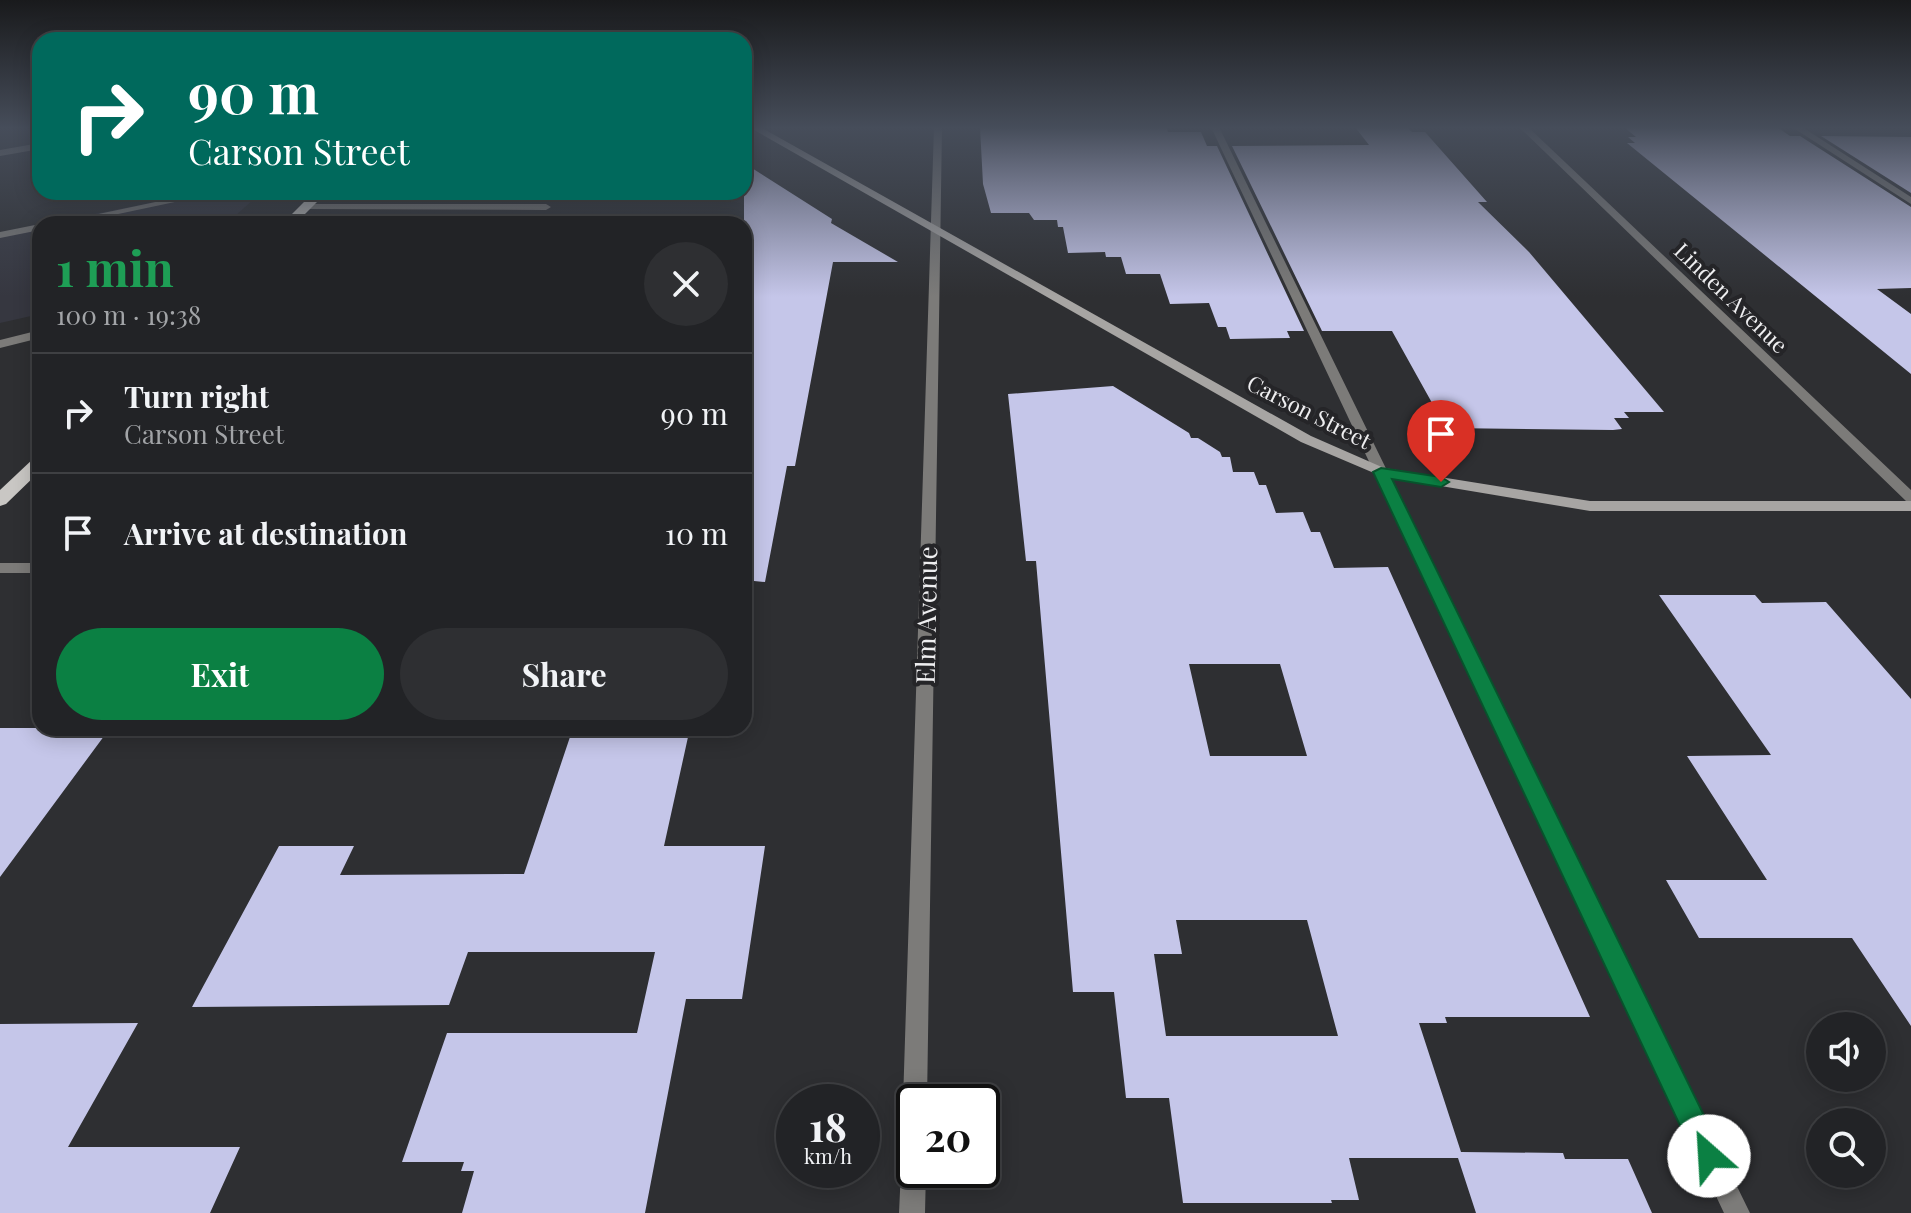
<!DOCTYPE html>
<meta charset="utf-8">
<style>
:root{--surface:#222326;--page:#2e2f32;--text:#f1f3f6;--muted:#a2a4a7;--line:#3f4043;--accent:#0b8043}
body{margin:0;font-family:"Playfair Display",serif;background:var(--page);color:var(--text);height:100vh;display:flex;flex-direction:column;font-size:30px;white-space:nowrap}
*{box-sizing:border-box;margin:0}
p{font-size:26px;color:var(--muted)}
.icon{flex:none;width:44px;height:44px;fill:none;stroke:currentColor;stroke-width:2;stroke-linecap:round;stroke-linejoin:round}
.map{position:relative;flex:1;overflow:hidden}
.details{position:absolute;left:32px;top:216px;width:720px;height:520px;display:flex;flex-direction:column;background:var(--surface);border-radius:24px;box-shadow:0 4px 20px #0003,0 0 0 2px var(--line)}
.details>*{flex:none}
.guide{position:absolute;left:32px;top:32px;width:720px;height:168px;border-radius:24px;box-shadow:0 4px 20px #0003,0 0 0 2px var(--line);background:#00695c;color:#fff;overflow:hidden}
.controls{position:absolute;left:1806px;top:1012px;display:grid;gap:16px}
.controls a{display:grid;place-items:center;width:80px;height:80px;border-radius:50%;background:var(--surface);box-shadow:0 4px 20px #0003,0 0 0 2px var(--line);font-size:40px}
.speed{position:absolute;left:776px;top:1084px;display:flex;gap:16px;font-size:40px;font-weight:700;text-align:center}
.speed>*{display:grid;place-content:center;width:104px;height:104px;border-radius:50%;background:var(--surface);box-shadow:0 4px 20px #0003,0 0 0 2px var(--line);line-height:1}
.speed small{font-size:20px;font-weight:400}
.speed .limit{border:4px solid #111;border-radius:12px;background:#fff;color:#111}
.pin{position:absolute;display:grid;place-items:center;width:68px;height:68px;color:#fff;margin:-82px -34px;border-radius:50% 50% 50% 0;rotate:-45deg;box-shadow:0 0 8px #0007}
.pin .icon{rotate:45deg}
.me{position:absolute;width:88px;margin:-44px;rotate:334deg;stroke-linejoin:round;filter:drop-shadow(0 0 6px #0008)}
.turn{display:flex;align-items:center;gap:28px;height:168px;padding:0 24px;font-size:36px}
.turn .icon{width:104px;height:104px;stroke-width:2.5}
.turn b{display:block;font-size:56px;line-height:68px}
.round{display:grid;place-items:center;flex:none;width:84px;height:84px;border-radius:42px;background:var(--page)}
.headline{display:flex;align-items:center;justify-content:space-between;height:136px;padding:0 24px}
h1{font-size:48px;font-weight:700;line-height:60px;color:#1e9e55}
.button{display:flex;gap:16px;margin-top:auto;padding:16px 24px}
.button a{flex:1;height:92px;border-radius:48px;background:var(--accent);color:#fff;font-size:32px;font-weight:700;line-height:92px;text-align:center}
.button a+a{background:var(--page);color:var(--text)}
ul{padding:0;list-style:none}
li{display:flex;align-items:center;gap:24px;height:120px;padding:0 24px;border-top:2px solid var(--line)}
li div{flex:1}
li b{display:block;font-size:30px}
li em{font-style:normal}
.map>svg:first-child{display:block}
.built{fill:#363740}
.building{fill:#c5c6e9;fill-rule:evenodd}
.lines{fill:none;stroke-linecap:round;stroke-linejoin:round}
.lane{fill:#7c7b79;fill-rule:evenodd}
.street{fill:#7c7b79;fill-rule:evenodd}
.secondary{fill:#a7a5a3;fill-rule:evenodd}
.primary{fill:#c9c7c4;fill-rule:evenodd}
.route{fill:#0b8043;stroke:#07532c;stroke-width:2}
.labels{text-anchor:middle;stroke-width:8;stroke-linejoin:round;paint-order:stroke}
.far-street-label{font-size:22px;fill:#eeeef0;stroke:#252528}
.street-label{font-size:26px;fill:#eeeef0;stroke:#252528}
</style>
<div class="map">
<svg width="1911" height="1213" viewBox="0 0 1911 1213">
<rect width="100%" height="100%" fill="#2e2f32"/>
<path class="built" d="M 1810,127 L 1911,127 L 1911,191 Z
M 206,192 L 262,192 L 226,224 L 43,224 Z
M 40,225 L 40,314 L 0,323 L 0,233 Z"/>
<path class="building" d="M 980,127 L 1166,127 L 1168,132 L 1201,132 L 1207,146 L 1217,146 L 1304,331 L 1287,331 L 1290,338 L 1230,339 L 1226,327 L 1218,327 L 1209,303 L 1170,304 L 1160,274 L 1126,274 L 1121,257 L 1106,257 L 1105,252 L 1068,253 L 1063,227 L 1058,227 L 1057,220 L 1034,220 L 1029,213 L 991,213 L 983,184 Z
M 1355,127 L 1407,127 L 1412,132 L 1425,132 L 1487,202 L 1478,202 L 1529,252 L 1664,412 L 1624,412 L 1629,418 L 1614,418 L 1622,429 L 1613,430 L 1446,428 L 1392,331 L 1322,331 L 1232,146 L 1369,145 Z
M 1624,127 L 1777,127 L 1790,136 L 1800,136 L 1911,207 L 1911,288 L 1877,289 L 1911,314 L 1911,374 L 1627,143 L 1635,143 L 1628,137 L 1636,137 Z
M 1821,136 L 1911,137 L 1911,193 Z
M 744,163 L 832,219 L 831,223 L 898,262 L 833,262 L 795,466 L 787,466 L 765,582 L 744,580 Z
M 1113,386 L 1189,433 L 1191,438 L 1198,438 L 1220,452 L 1222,457 L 1230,457 L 1233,472 L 1254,472 L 1259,485 L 1266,485 L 1276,513 L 1303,512 L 1311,532 L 1320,532 L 1334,568 L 1388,567 L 1590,1017 L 1445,1017 L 1447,1023 L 1419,1023 L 1461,1152 L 1563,1153 L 1565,1159 L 1628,1159 L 1652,1213 L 1476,1213 L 1458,1158 L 1349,1158 L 1359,1200 L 1331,1200 L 1332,1203 L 1183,1203 L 1169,1098 L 1126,1098 L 1114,992 L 1073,992 L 1036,561 L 1026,561 L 1008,394 ZM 1189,664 L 1280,664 L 1307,756 L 1210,756 ZM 1176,920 L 1307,920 L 1338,1036 L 1166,1036 L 1154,954 L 1182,954 Z
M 1659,595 L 1755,595 L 1762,603 L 1826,602 L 1911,699 L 1911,1026 L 1852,938 L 1699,938 L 1666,880 L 1767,880 L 1687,756 L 1771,755 Z
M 0,728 L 110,728 L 0,877 Z
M 573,728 L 690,728 L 664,846 L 765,846 L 742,999 L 686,999 L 645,1213 L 462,1213 L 474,1171 L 461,1171 L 464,1162 L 402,1162 L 447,1033 L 637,1033 L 655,952 L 468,952 L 449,1005 L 192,1007 L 279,846 L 354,846 L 340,875 L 524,874 Z
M 138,1023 L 68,1147 L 240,1147 L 210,1213 L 0,1213 L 0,1024 Z"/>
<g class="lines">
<path class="lane" d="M 1211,127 L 1219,127 L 1750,1213 L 1724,1213 Z
M 1792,127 L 1802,127 L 1911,197 L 1911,204 Z
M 203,192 L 222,192 L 71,224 L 51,224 Z
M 304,204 L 546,204 L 551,207 L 546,210 L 307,209 L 302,206 Z
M 40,224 L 40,230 L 0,238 L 0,232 Z
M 0,563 L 40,563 L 40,573 L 0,573 Z"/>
<path class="street" d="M 934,127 L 942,127 L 927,1102 L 914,1102 L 914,1113 L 907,1110 L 903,1102 Z
M 1519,127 L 1528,127 L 1911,490 L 1911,502 L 1906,501 Z
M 40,143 L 40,149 L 0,156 L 0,150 Z
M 40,330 L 40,338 L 0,348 L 0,340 Z
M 914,1136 L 914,1170 L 926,1170 L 925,1213 L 899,1213 L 902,1148 L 905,1139 Z"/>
<path class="secondary" d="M 749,127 L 760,127 L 1311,436 L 1384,468 L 1590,501 L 1911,501 L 1911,511 L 1590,511 L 1381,476 L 1301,442 Z"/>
<path class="primary" d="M 314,192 L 327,192 L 295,224 L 282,224 Z
M 40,457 L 40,471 L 6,504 L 0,506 L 0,490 L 34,458 Z"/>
</g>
<linearGradient id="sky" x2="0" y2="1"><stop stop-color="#191a1c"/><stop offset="0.43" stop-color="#464d5a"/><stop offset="1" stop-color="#464d5a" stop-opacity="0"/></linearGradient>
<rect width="1911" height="297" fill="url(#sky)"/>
<path class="route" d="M 1381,468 L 1441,477 L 1449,482 L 1441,487 L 1392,479 L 1719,1146 L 1723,1156 L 1719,1166 L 1709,1170 L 1699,1166 L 1373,472 Z"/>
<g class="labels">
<g class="far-street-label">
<text transform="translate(1731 298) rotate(44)" y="8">Linden Avenue</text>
<text transform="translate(1309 412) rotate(27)" y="8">Carson Street</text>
</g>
<g class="street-label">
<text transform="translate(927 615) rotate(-89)" y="9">Elm Avenue</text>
</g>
</g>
</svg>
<div class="controls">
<a><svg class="icon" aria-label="sound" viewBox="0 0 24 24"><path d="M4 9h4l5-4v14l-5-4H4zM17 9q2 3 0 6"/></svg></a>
<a><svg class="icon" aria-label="search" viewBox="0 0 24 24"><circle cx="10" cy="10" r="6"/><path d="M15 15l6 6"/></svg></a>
</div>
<div class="speed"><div>18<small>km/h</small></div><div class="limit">20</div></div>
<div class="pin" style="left:1441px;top:482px;background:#d93025"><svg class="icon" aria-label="arrive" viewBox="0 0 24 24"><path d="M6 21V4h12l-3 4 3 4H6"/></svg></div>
<svg class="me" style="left:1709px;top:1156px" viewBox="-20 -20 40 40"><circle r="19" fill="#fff"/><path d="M0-13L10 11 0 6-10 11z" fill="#0b8043"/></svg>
<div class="guide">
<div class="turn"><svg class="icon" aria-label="right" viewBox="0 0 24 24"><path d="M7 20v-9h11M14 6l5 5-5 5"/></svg><div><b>90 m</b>Carson Street</div></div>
</div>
<section class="details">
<div class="headline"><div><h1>1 min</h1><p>100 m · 19:38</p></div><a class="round"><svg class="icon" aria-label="close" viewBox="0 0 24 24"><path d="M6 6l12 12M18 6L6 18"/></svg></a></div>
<ul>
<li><svg class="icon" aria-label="right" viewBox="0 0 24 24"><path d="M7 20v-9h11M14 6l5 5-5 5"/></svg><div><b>Turn right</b><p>Carson Street</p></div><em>90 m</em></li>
<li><svg class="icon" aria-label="arrive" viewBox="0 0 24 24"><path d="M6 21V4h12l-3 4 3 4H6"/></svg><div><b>Arrive at destination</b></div><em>10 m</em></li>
</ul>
<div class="button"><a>Exit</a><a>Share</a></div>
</section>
</div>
